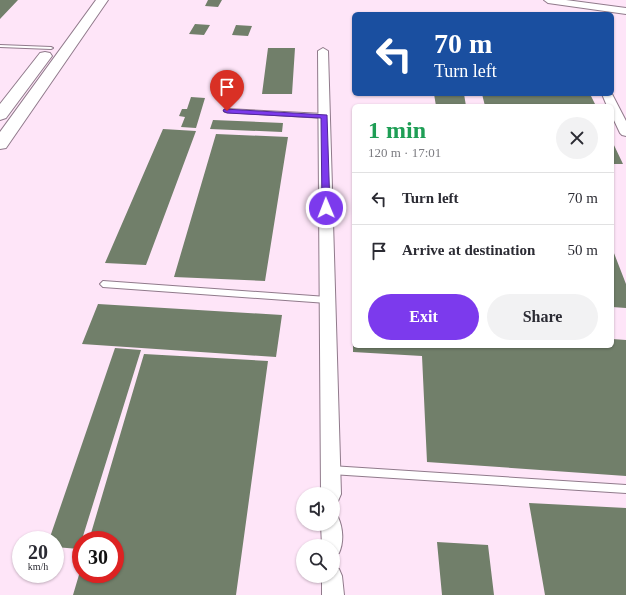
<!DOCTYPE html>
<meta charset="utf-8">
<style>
:root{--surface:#fff;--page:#f2f2f3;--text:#2b2b33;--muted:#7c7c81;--line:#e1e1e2;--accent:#7c3aed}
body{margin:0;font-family:Georgia,serif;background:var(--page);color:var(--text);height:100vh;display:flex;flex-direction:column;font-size:15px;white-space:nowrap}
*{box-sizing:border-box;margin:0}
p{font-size:13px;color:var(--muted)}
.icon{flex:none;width:22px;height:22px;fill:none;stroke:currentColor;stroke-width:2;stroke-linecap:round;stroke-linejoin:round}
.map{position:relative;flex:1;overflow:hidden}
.details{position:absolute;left:352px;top:104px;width:262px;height:244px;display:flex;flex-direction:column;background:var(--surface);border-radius:6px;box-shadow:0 1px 3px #0004}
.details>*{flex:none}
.hud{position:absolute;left:352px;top:12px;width:262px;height:84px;border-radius:6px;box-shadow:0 1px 3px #0004;background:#1a4fa0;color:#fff;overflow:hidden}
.controls{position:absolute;left:296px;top:487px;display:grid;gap:8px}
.controls a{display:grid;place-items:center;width:44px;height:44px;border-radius:50%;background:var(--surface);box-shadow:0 1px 3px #0004;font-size:20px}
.speed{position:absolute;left:12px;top:531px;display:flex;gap:8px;font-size:20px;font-weight:700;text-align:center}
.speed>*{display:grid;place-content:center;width:52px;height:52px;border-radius:50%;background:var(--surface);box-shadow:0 1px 3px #0004;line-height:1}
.speed small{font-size:10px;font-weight:400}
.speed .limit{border:6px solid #d22;background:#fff;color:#111}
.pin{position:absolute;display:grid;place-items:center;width:34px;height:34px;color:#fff;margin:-41px -17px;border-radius:50% 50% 50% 0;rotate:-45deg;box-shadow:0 0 4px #0007}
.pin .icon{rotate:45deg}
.me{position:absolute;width:44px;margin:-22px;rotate:359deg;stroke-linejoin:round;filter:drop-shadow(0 0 3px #0008)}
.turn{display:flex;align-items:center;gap:14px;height:84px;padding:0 16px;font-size:18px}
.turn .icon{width:52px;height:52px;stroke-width:2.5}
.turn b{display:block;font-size:28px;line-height:34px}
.round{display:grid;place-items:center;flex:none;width:42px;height:42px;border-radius:21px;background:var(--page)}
.head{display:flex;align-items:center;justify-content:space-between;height:68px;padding:0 16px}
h1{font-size:24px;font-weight:700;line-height:30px;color:#1e9e55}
.primary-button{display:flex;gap:8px;margin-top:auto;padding:8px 16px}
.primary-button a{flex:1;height:46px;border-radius:24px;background:var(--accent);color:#fff;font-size:16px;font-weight:700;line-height:46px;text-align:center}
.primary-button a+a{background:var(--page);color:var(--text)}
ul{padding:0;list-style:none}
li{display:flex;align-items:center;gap:12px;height:52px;padding:0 16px;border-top:1px solid var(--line)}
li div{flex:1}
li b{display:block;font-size:15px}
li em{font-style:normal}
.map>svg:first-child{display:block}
.building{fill:#717f6a}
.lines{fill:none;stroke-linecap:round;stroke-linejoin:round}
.lane-casing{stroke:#907a8b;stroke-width:2}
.street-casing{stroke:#907a8b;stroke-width:2}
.primary-casing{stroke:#907a8b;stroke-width:2}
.lane{fill:#fff;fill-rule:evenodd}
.street{fill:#fff;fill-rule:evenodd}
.primary{fill:#fff;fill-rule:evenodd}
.route{fill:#7c3aed;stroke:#51269a}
</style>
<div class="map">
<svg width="626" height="595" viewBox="0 0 626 595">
<rect width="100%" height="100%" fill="#fee5f8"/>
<path class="building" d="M 0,0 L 18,0 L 0,19 Z
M 208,0 L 222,0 L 218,7 L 205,6 Z
M 195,24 L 210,25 L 204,35 L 189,34 Z
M 236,25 L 252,26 L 248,36 L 232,35 Z
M 268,48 L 295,48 L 292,94 L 262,94 Z
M 434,94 L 464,94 L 466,106 L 436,106 Z
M 482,94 L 590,94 L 596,106 L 485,106 Z
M 191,97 L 205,98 L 196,128 L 181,127 L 185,117 L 179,116 L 182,109 L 187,109 Z
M 213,120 L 283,123 L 282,132 L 210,129 Z
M 163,129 L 196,131 L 146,265 L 105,263 Z
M 216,134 L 288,137 L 265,281 L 174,277 Z
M 612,141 L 623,164 L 612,164 Z
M 612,248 L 626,284 L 626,308 L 612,307 Z
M 98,304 L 282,315 L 276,357 L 82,344 Z
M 612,339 L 626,340 L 626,476 L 427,462 L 422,356 L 353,352 L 353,346 L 612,346 Z
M 115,348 L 141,350 L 79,549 L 55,547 L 55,540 L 49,540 Z
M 144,354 L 268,361 L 236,595 L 73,595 L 81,568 L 81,574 L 115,574 L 115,540 L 89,540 Z
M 529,503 L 626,508 L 626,595 L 545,595 Z
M 437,542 L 488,545 L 494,595 L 442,595 Z"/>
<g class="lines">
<defs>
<path id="lane" d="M 0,45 L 51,47 L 53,48 L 51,49 L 0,47 Z
M 227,109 L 324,114 L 327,116 L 324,118 L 225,112 L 224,111 Z
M 103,281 L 327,297 L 329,298 L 331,300 L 329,302 L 327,303 L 103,287 L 100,284 Z
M 331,466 L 626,485 L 626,493 L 331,474 L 328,473 L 327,470 L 328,467 Z"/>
<path id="street" d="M 544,0 L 566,0 L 626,8 L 626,14 L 548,3 Z
M 323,48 L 328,51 L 341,494 L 338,501 L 333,503 L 333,494 L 321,494 L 318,51 Z
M 602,94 L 612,94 L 626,121 L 626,136 L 622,135 L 620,133 L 612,116 L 612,106 L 607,106 Z
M 333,515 L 338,517 C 343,528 344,542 339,553 L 333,556 L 333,546 L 322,546 L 321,524 L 333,524 Z
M 333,566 L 339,569 L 342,576 L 344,595 L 322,595 L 322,576 L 333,576 Z"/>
<path id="primary" d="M 96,0 L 108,0 L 6,148 L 0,149 L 0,132 Z
M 45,52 L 50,53 L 52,56 L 6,118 L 0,120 L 0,104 L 40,53 Z"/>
</defs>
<use href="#lane" class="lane-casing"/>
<use href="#street" class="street-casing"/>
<use href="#primary" class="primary-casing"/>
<use href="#lane" class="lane"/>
<use href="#street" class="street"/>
<use href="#primary" class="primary"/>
</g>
<path class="route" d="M 224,109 L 327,115 L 330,208 L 329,210 L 326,211 L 322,208 L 321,118 L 227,113 L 223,111 Z"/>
</svg>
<div class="controls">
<a><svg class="icon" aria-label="sound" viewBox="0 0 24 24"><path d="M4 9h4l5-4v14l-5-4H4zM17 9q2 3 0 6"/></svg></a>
<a><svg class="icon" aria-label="search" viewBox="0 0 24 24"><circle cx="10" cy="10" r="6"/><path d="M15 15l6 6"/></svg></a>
</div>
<div class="speed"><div>20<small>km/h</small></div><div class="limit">30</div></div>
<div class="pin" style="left:227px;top:111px;background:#d93025"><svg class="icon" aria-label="arrive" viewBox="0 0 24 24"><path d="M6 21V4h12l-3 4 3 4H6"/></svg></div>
<svg class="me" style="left:326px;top:208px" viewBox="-20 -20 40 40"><circle r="17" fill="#7c3aed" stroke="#fff" stroke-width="3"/><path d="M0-11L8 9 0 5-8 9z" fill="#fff"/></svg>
<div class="hud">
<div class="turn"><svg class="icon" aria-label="left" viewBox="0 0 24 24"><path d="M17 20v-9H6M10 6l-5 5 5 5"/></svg><div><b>70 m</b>Turn left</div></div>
</div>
<section class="details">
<div class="head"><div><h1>1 min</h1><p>120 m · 17:01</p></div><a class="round"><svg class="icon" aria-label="close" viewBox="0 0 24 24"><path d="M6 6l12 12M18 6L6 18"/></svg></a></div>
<ul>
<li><svg class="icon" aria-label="left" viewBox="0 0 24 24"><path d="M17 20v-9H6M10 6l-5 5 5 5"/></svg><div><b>Turn left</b></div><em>70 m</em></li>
<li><svg class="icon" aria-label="arrive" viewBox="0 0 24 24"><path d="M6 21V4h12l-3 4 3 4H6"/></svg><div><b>Arrive at destination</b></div><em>50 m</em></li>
</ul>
<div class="primary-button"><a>Exit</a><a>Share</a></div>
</section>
</div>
